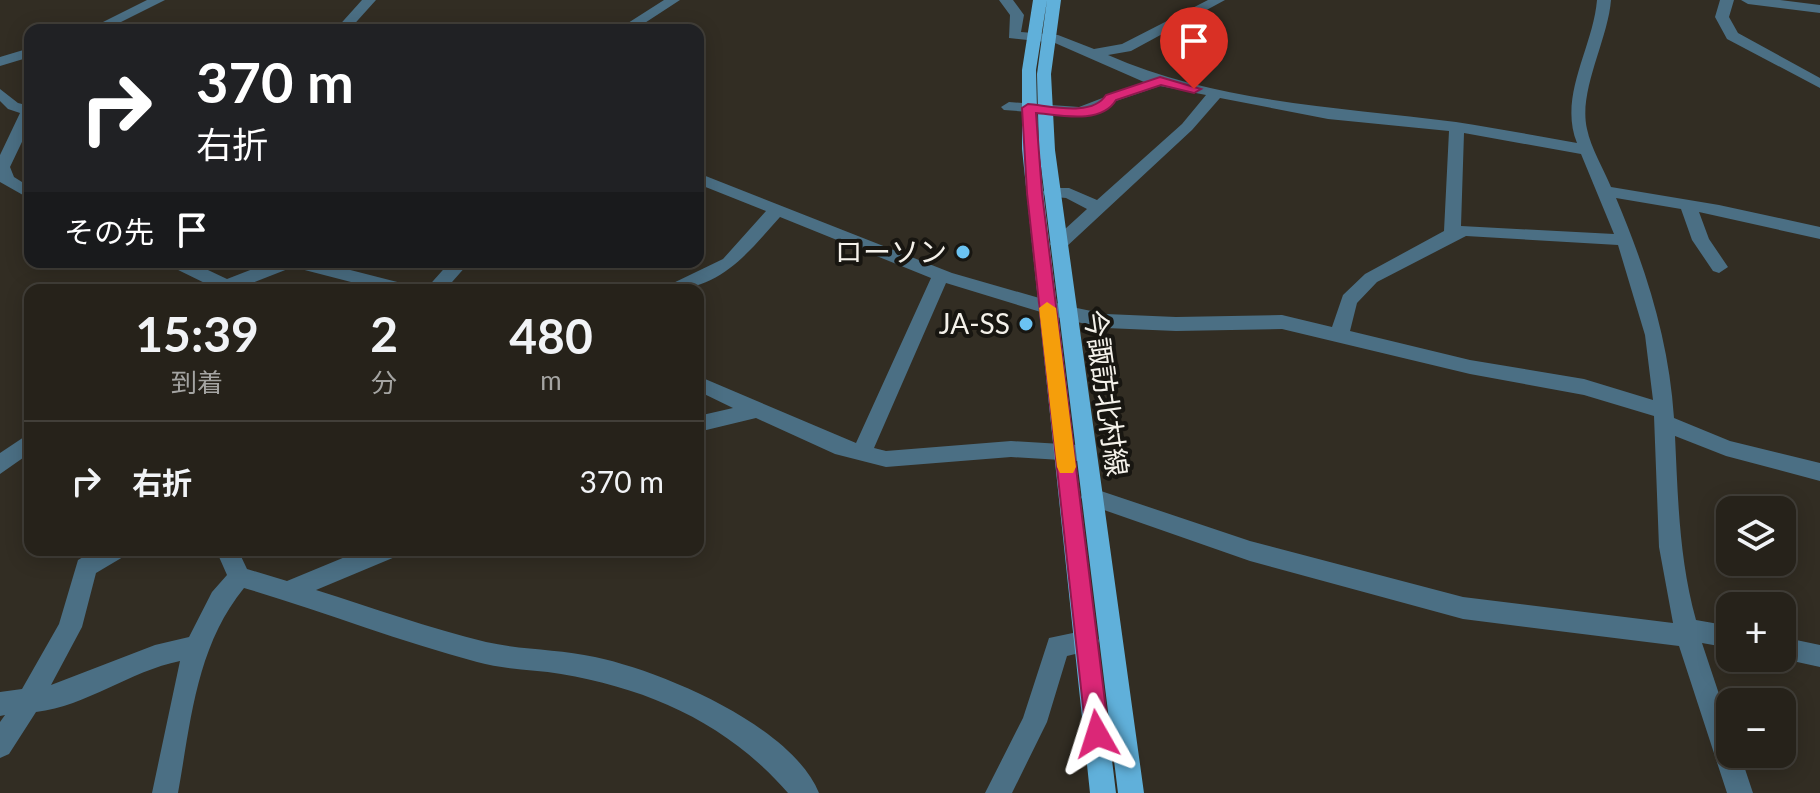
<!DOCTYPE html>
<html lang="ja">
<meta charset="utf-8">
<style>
:root{--surface:#26221a;--page:#2e2a23;--text:#f1f3f6;--muted:#a4a4a2;--line:#423f39}
body{margin:0;font-family:Lato,"Noto Sans JP",sans-serif;background:var(--page);color:var(--text);height:100vh;display:flex;flex-direction:column;font-size:30px;white-space:nowrap}
*{box-sizing:border-box;margin:0}
p{font-size:26px;color:var(--muted)}
.icon{flex:none;width:44px;height:44px;fill:none;stroke:currentColor;stroke-width:2;stroke-linecap:round;stroke-linejoin:round}
.map{position:relative;flex:1;overflow:hidden}
.drawer{position:absolute;left:24px;top:284px;width:680px;height:272px;display:flex;flex-direction:column;background:var(--surface);border-radius:16px;box-shadow:0 4px 20px #0003,0 0 0 2px var(--line)}
.drawer>*{flex:none}
.guide{position:absolute;left:24px;top:24px;width:680px;height:244px;border-radius:16px;box-shadow:0 4px 20px #0003,0 0 0 2px var(--line);background:#202124;color:#fff;overflow:hidden}
.controls{position:absolute;left:1716px;top:496px;display:grid;gap:16px}
.controls a{display:grid;place-items:center;width:80px;height:80px;border-radius:16px;background:var(--surface);box-shadow:0 4px 20px #0003,0 0 0 2px var(--line);font-size:40px}
.pin{position:absolute;display:grid;place-items:center;width:68px;height:68px;color:#fff;margin:-82px -34px;border-radius:50% 50% 50% 0;rotate:-45deg;box-shadow:0 0 8px #0007}
.pin .icon{rotate:45deg}
.me{position:absolute;width:88px;margin:-44px;rotate:354deg;stroke-linejoin:round;filter:drop-shadow(0 0 6px #0008)}
.turn{display:flex;align-items:center;gap:28px;height:168px;padding:0 40px;font-size:36px}
.turn .icon{width:104px;height:104px;stroke-width:2.5}
.turn b{display:block;font-size:56px;line-height:68px}
.then{display:flex;align-items:center;height:76px;padding:0 40px;background:#0003;gap:16px;font-size:30px}
.eta{display:flex;justify-content:space-evenly;align-items:center;height:136px;text-align:center}
.eta b{font-size:48px;font-weight:700;line-height:56px}
ul{padding:0;list-style:none}
li{display:flex;align-items:center;gap:24px;height:120px;padding:0 40px;border-top:2px solid var(--line)}
li div{flex:1}
li b{display:block;font-size:30px}
li em{font-style:normal}
.map>svg:first-child{display:block}
.lines{fill:none;stroke-linecap:round;stroke-linejoin:round}
.minor{fill:#4b6f84;fill-rule:evenodd}
.major{fill:#60b0da;fill-rule:evenodd}
.route{fill:#db2777;stroke:#8e194d;stroke-width:2}
.slow{fill:#f59e0b}
.poi-dot{fill:#6bc3f2;stroke:#181611;stroke-width:3}
.labels{text-anchor:middle;stroke-width:8;stroke-linejoin:round;paint-order:stroke}
.poi-label{font-size:28px;fill:#f4f1ea;stroke:#181611;text-anchor:end}
.street-label{font-size:28px;fill:#f4f1ea;stroke:#181611}
</style>
<div class="map">
<svg width="1820" height="793" viewBox="0 0 1820 793">
<rect width="100%" height="100%" fill="#322d23"/>
<g class="lines">
<path class="minor" d="M 147,0 L 165,0 L 105,30 L 87,30 Z
M 362,0 L 376,0 L 349,30 L 335,30 Z
M 664,0 L 680,0 L 634,30 L 617,30 Z
M 999,0 L 1013,0 L 1024,15 L 1021,32 L 1058,35 L 1094,49 L 1122,44 L 1208,0 L 1225,0 L 1131,51 L 1108,55 C 1217,103 1339,107 1456,122 C 1496,128 1537,136 1577,143 C 1558,96 1593,48 1597,0 L 1611,0 C 1608,40 1578,91 1587,129 C 1591,148 1603,168 1611,187 L 1719,205 L 1820,227 L 1820,239 L 1699,212 L 1709,239 L 1728,267 L 1719,273 L 1713,271 L 1692,240 L 1681,209 L 1616,198 C 1646,269 1669,340 1674,418 L 1730,441 L 1820,463 L 1820,481 L 1726,456 L 1675,436 C 1678,498 1679,559 1696,620 L 1730,626 L 1730,648 L 1702,643 L 1730,727 L 1730,754 L 1740,754 L 1753,793 L 1727,793 L 1679,646 L 1463,619 L 1250,561 L 1084,503 L 1081,497 L 1084,491 L 1092,488 L 1250,541 L 1463,597 L 1673,623 L 1659,547 L 1654,416 L 1584,395 L 1470,374 L 1282,329 L 1176,331 L 1106,328 L 1067,320 L 946,283 L 874,448 L 886,451 L 1011,441 L 1078,445 L 1085,447 L 1088,453 L 1085,459 L 1078,461 L 1011,457 L 886,467 L 835,454 L 756,418 L 698,432 L 698,416 L 733,408 L 698,391 L 698,376 L 856,443 L 931,278 L 780,217 C 745,256 720,290 664,290 L 667,286 L 723,259 L 766,211 L 698,184 L 698,173 L 952,273 L 1067,306 L 1106,314 L 1176,317 L 1282,315 L 1332,327 L 1343,295 L 1365,274 L 1444,231 L 1449,131 L 1328,119 L 1220,98 L 1192,130 L 1065,248 L 1053,248 L 1050,244 L 1053,240 L 1087,209 L 1066,198 L 1045,196 L 1043,192 L 1045,188 L 1069,188 L 1097,200 L 1182,124 L 1206,95 L 1160,86 L 1116,101 L 1098,113 L 1079,116 L 1004,110 L 1001,107 L 1009,102 L 1079,107 L 1144,82 L 1055,43 L 1009,38 L 1010,15 ZM 1464,133 L 1581,154 L 1614,234 L 1461,226 ZM 1466,236 L 1618,245 L 1645,335 L 1653,400 L 1584,379 L 1470,360 L 1350,331 L 1357,303 L 1377,282 Z
M 1720,0 L 1734,0 L 1729,17 L 1738,33 L 1820,78 L 1820,88 L 1727,39 L 1715,17 Z
M 1741,0 L 1780,0 L 1820,5 L 1820,13 L 1748,4 Z
M 30,48 L 30,57 L 0,66 L 0,57 Z
M 0,89 L 18,103 L 30,106 L 30,125 L 10,167 L 14,177 L 30,187 L 30,199 L 0,182 L 0,155 L 20,113 L 8,109 L 0,101 Z
M 167,262 L 191,262 L 227,279 L 271,262 L 319,262 L 413,286 L 416,290 L 382,290 L 293,267 L 234,290 L 219,290 L 170,266 Z
M 450,262 L 465,262 L 467,265 L 445,290 L 425,290 Z
M 30,433 L 30,453 L 0,474 L 0,453 Z
M 95,550 L 126,550 L 123,557 L 96,573 L 82,627 L 51,685 L 155,645 L 189,637 L 212,592 L 227,575 L 216,550 L 238,550 L 247,569 L 287,581 L 362,550 L 398,550 L 395,557 L 316,590 C 373,608 429,628 486,642 C 522,650 559,649 595,657 C 662,671 792,726 819,793 L 788,793 C 728,724 650,689 561,674 C 533,669 505,670 477,662 C 398,641 322,611 244,588 C 196,647 191,721 178,793 L 152,793 L 180,661 C 130,671 87,706 36,712 L 9,754 L 0,758 L 0,722 L 5,715 L 0,716 L 0,692 L 22,689 L 59,624 L 78,560 Z
M 1087,630 L 1096,633 L 1099,641 L 1096,649 L 1067,656 L 1047,722 L 1012,793 L 985,793 L 1023,718 L 1049,638 Z
M 1782,637 L 1820,645 L 1820,667 L 1779,658 L 1782,658 Z"/>
<path class="major" d="M 1033,0 L 1047,0 L 1036,70 L 1038,149 L 1116,793 L 1090,793 L 1022,149 L 1022,70 Z
M 1047,0 L 1061,0 L 1051,74 L 1055,150 L 1144,793 L 1118,793 L 1039,150 L 1037,74 Z"/>
</g>
<path class="route" d="M 1160,77 L 1201,89 L 1194,93 L 1161,85 L 1116,100 C 1101,125 1059,115 1036,113 L 1042,193 L 1109,734 L 1105,742 L 1097,745 L 1089,742 L 1086,734 L 1027,193 L 1022,108 L 1028,104 C 1051,106 1092,117 1106,95 Z"/>
<path class="slow" d="M 1047,302 L 1056,308 L 1076,467 L 1073,473 L 1060,473 L 1057,467 L 1039,308 Z"/>
<g class="poi-dot">
<circle cx="963" cy="252" r="8"/>
<circle cx="1026" cy="324" r="8"/>
</g>
<g class="labels">
<g class="poi-label">
<text x="947" y="262">ローソン</text>
<text x="1010" y="334">JA-SS</text>
</g>
<g class="street-label">
<text transform="translate(1106 393) rotate(82)" y="10">今諏訪北村線</text>
</g>
</g>
</svg>
<div class="controls">
<a><svg class="icon" aria-label="layers" viewBox="0 0 24 24"><path d="M12 4l9 5-9 5-9-5zM3 14l9 5 9-5"/></svg></a>
<a>+</a>
<a>−</a>
</div>
<div class="pin" style="left:1194px;top:89px;background:#d93025"><svg class="icon" aria-label="arrive" viewBox="0 0 24 24"><path d="M6 21V4h12l-3 4 3 4H6"/></svg></div>
<svg class="me" style="left:1097px;top:734px" viewBox="-20 -20 40 40"><path d="M0-17L14 15 0 8-14 15z" fill="#db2777" stroke="#fff" stroke-width="4"/></svg>
<div class="guide">
<div class="turn"><svg class="icon" aria-label="right" viewBox="0 0 24 24"><path d="M7 20v-9h11M14 6l5 5-5 5"/></svg><div><b>370 m</b>右折</div></div>
<div class="then">その先<svg class="icon" aria-label="arrive" viewBox="0 0 24 24"><path d="M6 21V4h12l-3 4 3 4H6"/></svg></div>
</div>
<section class="drawer">
<div class="eta">
<div><b>15:39</b><p>到着</p></div>
<div><b>2</b><p>分</p></div>
<div><b>480</b><p>m</p></div>
</div>
<ul>
<li><svg class="icon" aria-label="right" viewBox="0 0 24 24"><path d="M7 20v-9h11M14 6l5 5-5 5"/></svg><div><b>右折</b></div><em>370 m</em></li>
</ul>
</section>
</div>
